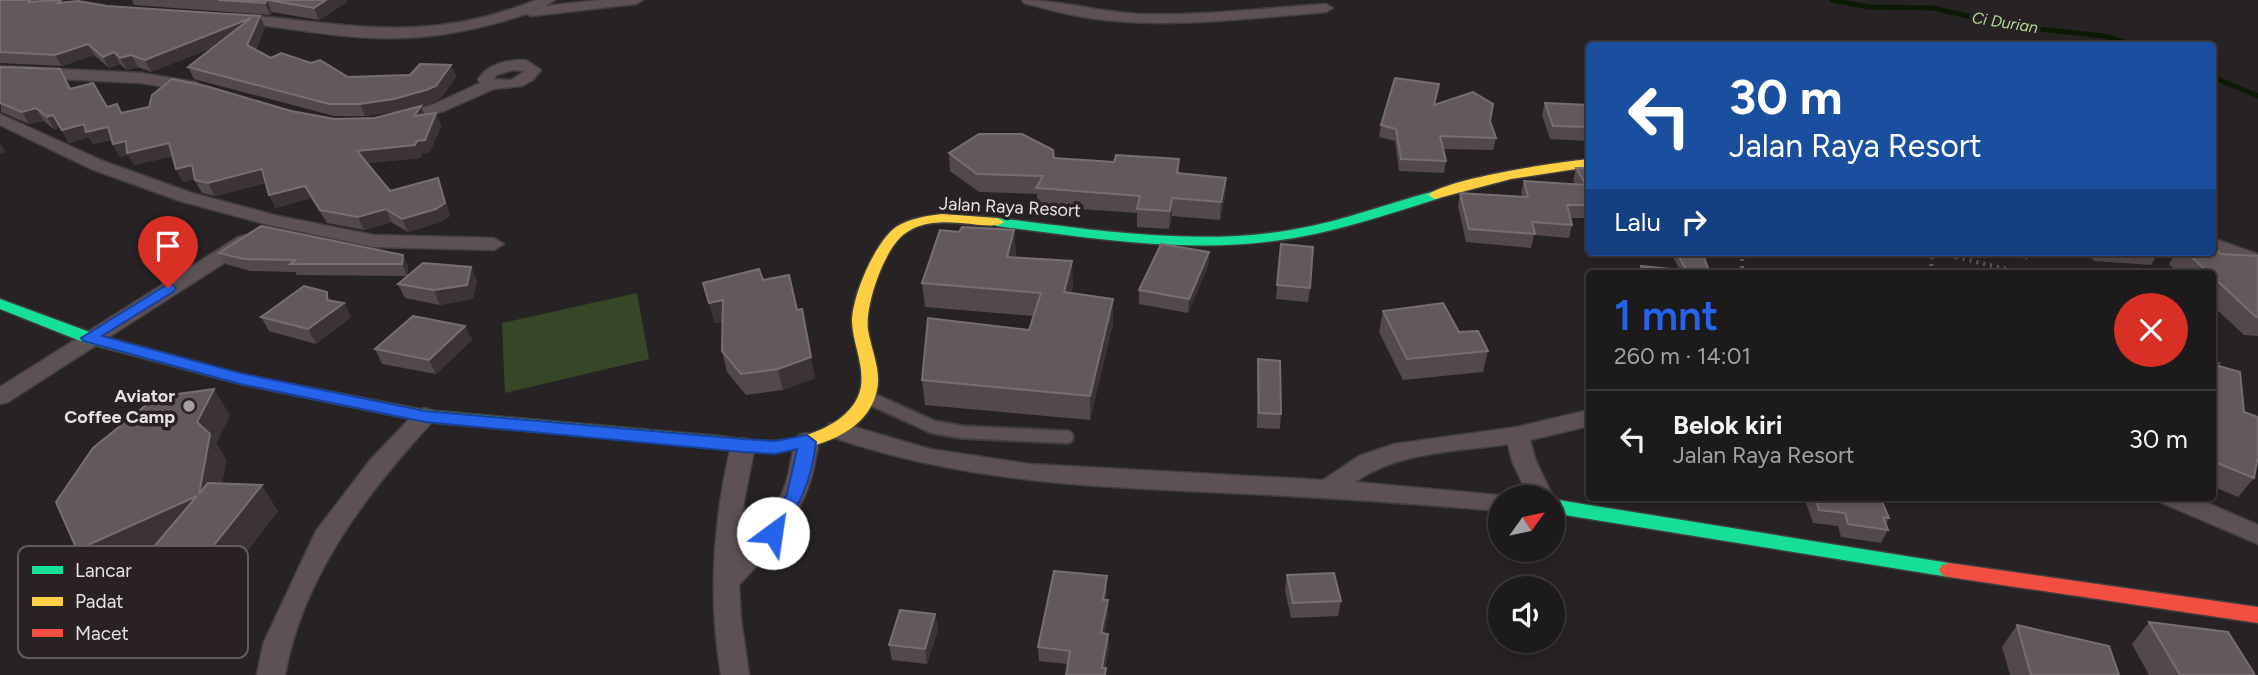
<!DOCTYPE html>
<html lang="id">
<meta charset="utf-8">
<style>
:root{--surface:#1d1a1b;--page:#252324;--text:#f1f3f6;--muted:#a0a1a3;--line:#3b383a;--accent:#2563eb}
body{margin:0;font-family:Figtree,sans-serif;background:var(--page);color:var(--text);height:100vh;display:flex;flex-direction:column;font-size:26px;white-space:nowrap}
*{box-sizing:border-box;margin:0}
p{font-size:23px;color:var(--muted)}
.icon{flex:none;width:38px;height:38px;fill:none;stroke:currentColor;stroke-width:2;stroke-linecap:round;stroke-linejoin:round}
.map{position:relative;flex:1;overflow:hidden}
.side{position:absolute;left:1586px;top:270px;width:630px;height:231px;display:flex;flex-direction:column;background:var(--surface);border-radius:7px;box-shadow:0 4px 10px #0003,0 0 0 2px var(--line)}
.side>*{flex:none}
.guide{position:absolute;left:1586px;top:42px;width:630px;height:214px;border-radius:7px;box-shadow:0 4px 10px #0003,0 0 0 2px var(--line);background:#1a4fa0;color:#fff;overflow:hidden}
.needle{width:46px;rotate:57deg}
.buttons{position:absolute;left:1488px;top:485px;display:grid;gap:14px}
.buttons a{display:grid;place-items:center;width:77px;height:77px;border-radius:50%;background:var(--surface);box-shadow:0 4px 10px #0003,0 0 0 2px var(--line);font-size:35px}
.pin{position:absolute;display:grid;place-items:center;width:60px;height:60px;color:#fff;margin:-72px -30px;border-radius:50% 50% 50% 0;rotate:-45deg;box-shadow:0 0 7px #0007}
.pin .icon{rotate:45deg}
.me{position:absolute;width:77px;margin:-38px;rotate:31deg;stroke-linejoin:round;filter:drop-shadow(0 0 5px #0008)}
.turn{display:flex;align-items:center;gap:24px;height:147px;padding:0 28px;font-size:32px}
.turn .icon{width:91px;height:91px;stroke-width:2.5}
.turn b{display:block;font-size:49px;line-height:60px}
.then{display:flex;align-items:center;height:66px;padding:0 28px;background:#0003;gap:14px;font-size:26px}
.round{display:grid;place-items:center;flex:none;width:74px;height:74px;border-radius:37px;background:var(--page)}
.head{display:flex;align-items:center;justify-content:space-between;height:119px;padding:0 28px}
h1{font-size:42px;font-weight:600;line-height:52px;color:var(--accent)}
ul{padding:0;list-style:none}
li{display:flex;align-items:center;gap:21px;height:98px;padding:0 28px;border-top:2px solid var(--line)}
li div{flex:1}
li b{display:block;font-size:26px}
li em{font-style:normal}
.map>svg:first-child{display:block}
.green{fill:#354727}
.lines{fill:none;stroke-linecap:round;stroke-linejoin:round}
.stream{stroke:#0b1b03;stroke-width:5}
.lane-casing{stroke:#413e3f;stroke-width:16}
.street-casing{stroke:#413e3f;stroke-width:3}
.fast-casing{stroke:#413e3f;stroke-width:3}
.slow-casing{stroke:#413e3f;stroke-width:3}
.jam-casing{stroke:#413e3f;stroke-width:3}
.path{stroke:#62585a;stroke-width:4.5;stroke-dasharray:2 5;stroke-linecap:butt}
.lane{stroke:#5e5154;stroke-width:12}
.street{fill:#5e5154;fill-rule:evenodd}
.fast{fill:#16e098;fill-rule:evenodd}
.slow{fill:#ffcf43;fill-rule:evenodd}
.jam{fill:#f24e42;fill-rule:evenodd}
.wall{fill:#53484b}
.shaded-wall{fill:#3b3335}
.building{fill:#63595c;stroke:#776e71;stroke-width:2}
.route{fill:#2563eb;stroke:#184099;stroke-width:2}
.poi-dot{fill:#a39ea0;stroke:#292123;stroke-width:2.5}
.labels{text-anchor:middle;stroke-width:7;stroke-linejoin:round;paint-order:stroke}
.far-water-label{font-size:16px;font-style:italic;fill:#afdb94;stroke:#292123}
.street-label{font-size:18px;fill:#e6e1e2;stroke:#292123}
.poi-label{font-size:18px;font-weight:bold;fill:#e6e1e2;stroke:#292123;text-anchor:end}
.key{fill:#292123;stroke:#625b5c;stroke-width:2}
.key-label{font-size:19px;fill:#e6e1e2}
</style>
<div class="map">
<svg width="2258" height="675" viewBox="0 0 2258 675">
<rect width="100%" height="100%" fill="#272324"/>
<path class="green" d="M 637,293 L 649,359 L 505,393 L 502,323 Z"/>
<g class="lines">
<path class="stream" d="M 1832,0 L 1868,7 L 1933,8 L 2010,26 L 2104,36 L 2136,46
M 2212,77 L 2258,96"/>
<defs>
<path id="lane" d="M 867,397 L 933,427 L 962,432 L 1067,437"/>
<path id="street" d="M 536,0 L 555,0 L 545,6 L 599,0 L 643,0 L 636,4 L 532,16 L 526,14 C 478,30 429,40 378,38 C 329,37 281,26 233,22 L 226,18 L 233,14 C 349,23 421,46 536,0 Z
M 1022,0 C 1061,0 1099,12 1139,14 C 1201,16 1264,8 1326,4 L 1333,8 L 1326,12 C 1252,18 1178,28 1104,20 C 1076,17 1050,10 1024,3 Z
M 526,60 L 541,70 L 533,80 L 522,86 L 494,89 L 444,111 L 398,124 L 390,119 L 392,116 L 432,105 L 480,83 L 478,79 C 489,63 507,60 526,60 ZM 513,70 L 525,71 L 511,80 L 494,79 L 496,75 Z
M 0,66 L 141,73 L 196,82 L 204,87 L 196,92 L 141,83 L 0,76 Z
M 0,114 L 103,161 L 192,193 L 278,216 L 374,235 L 494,238 L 504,244 L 494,250 L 374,247 L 269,225 L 180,201 L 91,169 L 0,125 Z
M 245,235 L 255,241 L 252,245 L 8,402 L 0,404 L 0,387 L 238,237 Z
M 2212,238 L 2258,254 L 2258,267 L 2212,251 Z
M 425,408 L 433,411 L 436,416 L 433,421 C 366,494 303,576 285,675 L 257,675 L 263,644 L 316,531 L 371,459 L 417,411 Z
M 1589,410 L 1589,426 L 1530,440 L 1536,461 L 1553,497 L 1552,499 L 1529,497 L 1512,461 L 1508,444 C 1456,452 1399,451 1355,482 L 1509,496 L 1500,497 L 1500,511 C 1410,503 1320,497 1230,493 C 1089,486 964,483 829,436 L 826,430 L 829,424 L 837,422 L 930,449 L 1030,464 L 1323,480 L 1359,456 L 1394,444 L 1517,427 Z
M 807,433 L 815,435 C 819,442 818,448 816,456 C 809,508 774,548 739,585 L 741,619 L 749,675 L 721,675 C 708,598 713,522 731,446 L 735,440 L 743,438 L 751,440 L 755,446 L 744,501 L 740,551 C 759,531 777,509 786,483 C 791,468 791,449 799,435 Z
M 2159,497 L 2194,497 L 2258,525 L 2258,544 L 2162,503 Z"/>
<path id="fast" d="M 1435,191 L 1442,195 L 1440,198 C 1385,215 1331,234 1274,241 C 1182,253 1089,238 997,226 L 990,222 L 997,218 C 1096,230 1196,247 1296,229 C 1343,221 1388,203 1435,191 Z
M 0,299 L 95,334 L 240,374 L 425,410 L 718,436 L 724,438 L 727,442 L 724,446 L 718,448 L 425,422 L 240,384 L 83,342 L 0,309 Z
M 1552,499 L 1949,563 L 1956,565 L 1959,570 L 1956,575 L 1949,577 L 1552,513 Z"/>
<path id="slow" d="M 1589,159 L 1589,167 L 1511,179 L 1435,199 L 1428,195 C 1448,178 1559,162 1589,159 Z
M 942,214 L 997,218 L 1004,222 C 989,235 930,205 898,240 C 882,258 865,306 868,330 C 871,348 879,365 878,383 C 872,452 762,461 712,446 L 709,442 L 712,438 L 718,436 C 736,438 754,442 771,441 C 804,440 855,423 861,386 C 864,364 853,344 852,322 C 852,296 875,242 896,227 C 910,218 927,216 942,214 Z"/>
<path id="jam" d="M 1949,563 L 2258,607 L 2258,623 L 1949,577 L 1942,575 L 1939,570 L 1942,565 Z"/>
</defs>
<use href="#lane" class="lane-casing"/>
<use href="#street" class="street-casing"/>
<use href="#fast" class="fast-casing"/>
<use href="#slow" class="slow-casing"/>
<use href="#jam" class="jam-casing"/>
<path class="path" d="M 1742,252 L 1742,273
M 1940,252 L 1956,257 L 1955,252
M 1998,252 L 2030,258 L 2026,252
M 1956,257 L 2022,273
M 1931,273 L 1932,252
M 2212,350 L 2222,371"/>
<use href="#lane" class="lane"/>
<use href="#street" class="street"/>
<use href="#fast" class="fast"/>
<use href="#slow" class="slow"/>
<use href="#jam" class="jam"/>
</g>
<path class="wall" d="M 0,0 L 61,0 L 63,2 L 107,6 L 260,16 L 265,27 L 256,50 L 271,58 L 348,77 L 410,75 L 451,65 L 456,77 L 441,98 L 431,103 L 399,111 L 365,116 L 334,116 L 194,79 L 188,67 L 214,47 L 151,72 L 138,67 L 127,70 L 120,64 L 109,68 L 94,55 L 62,66 L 0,63 Z
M 132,0 L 347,0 L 347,2 L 319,20 L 272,12 L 270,15 L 134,5 Z
M 0,67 L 71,89 L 107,107 L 122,113 L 291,111 L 335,119 L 375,118 L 421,106 L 425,115 L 436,113 L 441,126 L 430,152 L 422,153 L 420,158 L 367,163 L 390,191 L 438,178 L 443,191 L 450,216 L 441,222 L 408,232 L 391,222 L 364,230 L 327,223 L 311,198 L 275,208 L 266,183 L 215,196 L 202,193 L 194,179 L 183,182 L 176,169 L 173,156 L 134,165 L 128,155 L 120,157 L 113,144 L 112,140 L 93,144 L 89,137 L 69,143 L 60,127 L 55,130 L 44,121 L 29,124 L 1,112 Z
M 1545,103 L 1589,105 L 1589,141 L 1550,139 L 1542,115 Z
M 1435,105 L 1490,121 L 1496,138 L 1493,150 L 1443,149 L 1446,161 L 1444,173 L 1399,171 L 1395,141 L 1379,137 L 1381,125 Z
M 949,153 L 1114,162 L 1179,159 L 1179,173 L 1226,178 L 1225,195 L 1220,220 L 1172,216 L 1169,229 L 1137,227 L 1137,213 L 1037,206 L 1037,194 L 979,192 L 950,171 Z
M 1576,168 L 1589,168 L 1589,218 L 1571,218 L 1572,225 L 1569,238 L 1534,235 L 1531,248 L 1466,242 L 1458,206 L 1460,193 L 1522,197 L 1521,193 L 1524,181 L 1575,184 L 1573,180 Z
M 1014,230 L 1016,253 L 1015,258 L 1073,285 L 1071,293 L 1113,323 L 1090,420 L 925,405 L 922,380 L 1029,330 L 1033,316 L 925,307 L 922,283 L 959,232 Z
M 1281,244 L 1310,288 L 1308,302 L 1276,299 Z
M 1209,252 L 1208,266 L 1188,313 L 1139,304 L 1139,290 Z
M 1670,252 L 1702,252 L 1710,273 L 1639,273 L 1641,266 L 1680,270 Z
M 2087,252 L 2159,252 L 2151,265 L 2094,261 Z
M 2176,252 L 2212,252 L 2221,254 L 2258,256 L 2258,336 L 2244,335 L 2212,305 L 2212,273 L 2178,273 L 2169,264 Z
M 219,253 L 403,255 L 408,267 L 407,276 L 297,275 L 295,272 L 250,271 L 226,264 Z
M 471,267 L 477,281 L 473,299 L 440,305 L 405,298 L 398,284 Z
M 763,280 L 797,310 L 815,378 L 783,390 L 746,395 L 727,372 L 722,351 L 722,322 L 715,323 L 703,283 Z
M 332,301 L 344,303 L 351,317 L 316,344 L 269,331 L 261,317 Z
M 1383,311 L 1488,351 L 1483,372 L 1403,380 L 1379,332 Z
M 465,326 L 472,340 L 436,374 L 382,364 L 375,349 Z
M 1258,359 L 1281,414 L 1280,429 L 1257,428 L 1257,374 Z
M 2212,364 L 2244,412 L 2254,478 L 2238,497 L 2212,486 Z
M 230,415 L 216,443 L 226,460 L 222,484 L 278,511 L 216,591 L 160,589 L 140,563 L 150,552 L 98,576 Z
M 1804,497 L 1880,497 L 1889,518 L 1886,524 L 1888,530 L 1881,543 L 1841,537 L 1838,526 L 1813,523 Z
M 1287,575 L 1341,601 L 1338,616 L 1291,618 L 1285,590 Z
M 1107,576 L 1107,590 L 1106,600 L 1108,600 L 1108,614 L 1104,633 L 1108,634 L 1109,647 L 1105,668 L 1039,661 L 1038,647 Z
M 935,614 L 938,629 L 927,664 L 892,660 L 889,645 Z
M 2149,622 L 2255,675 L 2149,675 L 2132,644 Z
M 2017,625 L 2119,675 L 2010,675 L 2002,647 Z"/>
<path class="shaded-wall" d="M 267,0 L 272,12 L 270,15 L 265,3 Z
M 326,0 L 347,0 L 347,2 L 319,20 L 314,8 Z
M 260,16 L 265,27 L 253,57 L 247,45 L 253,31 L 151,72 L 145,60 L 251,18 Z
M 88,44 L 94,55 L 62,66 L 55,55 Z
M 114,52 L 120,64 L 109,68 L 103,57 Z
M 131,55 L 138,67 L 127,70 L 120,58 Z
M 451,65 L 456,77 L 441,98 L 431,103 L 399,111 L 365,116 L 360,104 Z
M 421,106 L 426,119 L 414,116 Z
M 36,108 L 44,121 L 29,124 L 22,112 Z
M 436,113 L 441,126 L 430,152 L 422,153 L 420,158 L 363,164 L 357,151 L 417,141 Z
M 53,115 L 60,127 L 55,130 L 47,117 Z
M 84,124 L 108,127 L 115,139 L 93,144 L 89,137 L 69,143 L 62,130 Z
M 126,141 L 169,143 L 176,155 L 134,165 L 128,155 L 120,157 L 113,144 Z
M 0,143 L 6,152 L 0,154 Z
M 192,165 L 199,178 L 183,182 L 176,169 Z
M 262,169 L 269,182 L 215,196 L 208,183 Z
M 438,178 L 443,191 L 450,216 L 441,222 L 408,232 L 402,219 Z
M 1226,178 L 1225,195 L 1220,220 L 1221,202 Z
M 305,186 L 311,198 L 275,208 L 269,195 Z
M 1172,198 L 1172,216 L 1169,229 L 1170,211 Z
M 386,209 L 391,222 L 364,230 L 358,217 Z
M 1014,230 L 1016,253 L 1009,281 L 1007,257 Z
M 1209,252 L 1208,266 L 1188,313 L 1189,299 Z
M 403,255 L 408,267 L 407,276 L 402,264 Z
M 1072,261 L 1073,285 L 1065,316 L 1064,292 Z
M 471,267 L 477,281 L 473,299 L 440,305 L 434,290 Z
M 327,292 L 334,306 L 344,303 L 351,317 L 316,344 L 308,329 L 327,300 Z
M 1113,299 L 1113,323 L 1090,420 L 1090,396 Z
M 723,300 L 728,321 L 715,323 L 709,303 Z
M 465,326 L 472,340 L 436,374 L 429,360 Z
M 806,330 L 815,378 L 783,390 L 778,369 Z
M 214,389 L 230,415 L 216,443 L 226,460 L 216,519 L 199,494 L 197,422 Z
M 262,485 L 278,511 L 216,591 L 198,565 Z
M 197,496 L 215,522 L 98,576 L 77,550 Z
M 1107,576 L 1107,590 L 1103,613 L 1103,600 Z
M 1108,600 L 1108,614 L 1102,646 L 1101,633 Z
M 935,614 L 938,629 L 927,664 L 925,649 Z
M 1108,634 L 1109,647 L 1103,675 L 1102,668 Z"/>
<path class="building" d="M 0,0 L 30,0 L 29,2 L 61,0 L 58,3 L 78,1 L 107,6 L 260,16 L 247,45 L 271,58 L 281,53 L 311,63 L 320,60 L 348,77 L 410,75 L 420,64 L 451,65 L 436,86 L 426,90 L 394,99 L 360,104 L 329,104 L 188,67 L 251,18 L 145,60 L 131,55 L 120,58 L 114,52 L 103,57 L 88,44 L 55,55 L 0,52 Z
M 218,0 L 267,0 L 265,3 Z
M 268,0 L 326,0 L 314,8 Z
M 0,67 L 60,69 L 70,89 L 93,83 L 107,107 L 117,104 L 121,113 L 149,107 L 152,95 L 172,79 L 206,86 L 291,111 L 335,119 L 375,118 L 421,106 L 414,116 L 436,113 L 425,140 L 417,141 L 415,145 L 357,151 L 390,191 L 438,178 L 445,203 L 436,209 L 402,219 L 386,209 L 358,217 L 320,210 L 305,186 L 269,195 L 262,169 L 208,183 L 195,180 L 192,165 L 176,169 L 169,143 L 127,153 L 126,141 L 113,144 L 108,127 L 86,132 L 84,124 L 62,130 L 53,115 L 47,117 L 36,108 L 22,112 L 0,103 Z
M 1395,78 L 1439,84 L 1434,105 L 1473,92 L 1493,104 L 1490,121 L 1496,138 L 1440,136 L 1446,161 L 1401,159 L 1396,129 L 1381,125 Z
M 1545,103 L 1589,105 L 1589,127 L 1553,126 Z
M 979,134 L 1022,134 L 1053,150 L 1054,158 L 1114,162 L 1116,155 L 1179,159 L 1177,173 L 1226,178 L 1221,202 L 1172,198 L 1170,211 L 1137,209 L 1140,196 L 1036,188 L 1043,176 L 977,174 L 949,153 Z
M 1576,168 L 1589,168 L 1589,205 L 1567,205 L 1572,225 L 1532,222 L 1535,234 L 1469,229 L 1460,193 L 1528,197 L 1524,181 L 1586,185 Z
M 261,226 L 403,255 L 402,264 L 290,264 L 295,260 L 244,259 L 219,253 Z
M 962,227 L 1014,230 L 1007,257 L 1072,261 L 1064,292 L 1113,299 L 1090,396 L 922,380 L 928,318 L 1029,330 L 1041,293 L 922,283 L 940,230 L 959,232 Z
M 1161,244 L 1209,252 L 1189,299 L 1139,290 Z
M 1281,244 L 1313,247 L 1310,288 L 1277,285 Z
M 2212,247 L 2221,254 L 2258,256 L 2258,317 L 2256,317 L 2212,276 L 2212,273 L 2209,273 L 2186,252 L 2212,252 Z
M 1676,252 L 1702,252 L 1710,273 L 1687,271 Z
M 423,263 L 471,267 L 467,285 L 434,290 L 398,284 Z
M 1641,266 L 1700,272 L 1700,273 L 1642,273 Z
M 759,269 L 763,280 L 789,275 L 797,310 L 802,309 L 811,357 L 778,369 L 741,374 L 722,351 L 723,300 L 709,303 L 703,283 Z
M 304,286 L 327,292 L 327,300 L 344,303 L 308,329 L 261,317 Z
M 1443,303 L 1459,332 L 1478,331 L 1488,351 L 1407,359 L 1383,311 Z
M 413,316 L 465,326 L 429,360 L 375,349 Z
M 1258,359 L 1280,361 L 1281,414 L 1259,413 Z
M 2212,364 L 2240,372 L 2244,412 L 2258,417 L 2258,455 L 2254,478 L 2212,461 Z
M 214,389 L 197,422 L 210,434 L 199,494 L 208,483 L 262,485 L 198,565 L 140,563 L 197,496 L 77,550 L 56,502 L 93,448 L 156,397 Z
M 1815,497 L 1880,497 L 1889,518 L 1883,517 L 1888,530 L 1848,524 L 1845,513 L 1819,510 Z
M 1054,571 L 1107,576 L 1103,600 L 1108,600 L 1101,633 L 1108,634 L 1102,668 L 1106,668 L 1105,675 L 1066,675 L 1070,651 L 1038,647 Z
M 1334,573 L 1341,601 L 1293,603 L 1287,575 Z
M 900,610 L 935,614 L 925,649 L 889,645 Z
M 2149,622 L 2228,632 L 2255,675 L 2180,675 Z
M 2017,625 L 2109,646 L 2119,675 L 2031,675 Z"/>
<path class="route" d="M 168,284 L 173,285 L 176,288 L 173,292 L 102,336 L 240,373 L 425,411 L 743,439 L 775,441 L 807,435 L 816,442 C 812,481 799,505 779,538 L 766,538 L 763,533 L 787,494 L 797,449 L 775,454 L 743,452 L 425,422 L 240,384 L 83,341 L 81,338 Z"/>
<circle class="poi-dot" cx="189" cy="406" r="7"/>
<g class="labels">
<g class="far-water-label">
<text transform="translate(2005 22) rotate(9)" y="6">Ci Durian</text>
</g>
<g class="street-label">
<text transform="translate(1010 207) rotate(3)" y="6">Jalan Raya Resort</text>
</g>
<g class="poi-label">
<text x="175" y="402">Aviator<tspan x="175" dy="21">Coffee Camp</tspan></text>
</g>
</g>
<rect x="18" y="546" width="230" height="112" rx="10" class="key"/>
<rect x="32" y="566" width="31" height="8" fill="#16e098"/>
<rect x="32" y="597" width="31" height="9" fill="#ffcf43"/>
<rect x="32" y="629" width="31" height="8" fill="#f24e42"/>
<g class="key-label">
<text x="75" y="577">Lancar</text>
<text x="75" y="608">Padat</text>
<text x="75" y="640">Macet</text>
</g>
</svg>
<div class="buttons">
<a><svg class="needle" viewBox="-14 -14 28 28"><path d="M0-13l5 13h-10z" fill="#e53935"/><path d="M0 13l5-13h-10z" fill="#a0a1a3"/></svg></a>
<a><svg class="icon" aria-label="sound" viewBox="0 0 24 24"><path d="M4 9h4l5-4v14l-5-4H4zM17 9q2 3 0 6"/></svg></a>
</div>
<div class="pin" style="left:168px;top:288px;background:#d93025"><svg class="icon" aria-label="arrive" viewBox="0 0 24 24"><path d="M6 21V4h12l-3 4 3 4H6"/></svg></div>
<svg class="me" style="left:773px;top:533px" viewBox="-20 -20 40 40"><circle r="19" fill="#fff"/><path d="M0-13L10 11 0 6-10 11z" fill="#2563eb"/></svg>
<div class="guide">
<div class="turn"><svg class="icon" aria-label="left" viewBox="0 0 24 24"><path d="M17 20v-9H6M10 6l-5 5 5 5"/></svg><div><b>30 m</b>Jalan Raya Resort</div></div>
<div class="then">Lalu<svg class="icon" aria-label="right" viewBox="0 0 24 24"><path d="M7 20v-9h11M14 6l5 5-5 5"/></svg></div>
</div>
<section class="side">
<div class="head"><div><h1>1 mnt</h1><p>260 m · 14:01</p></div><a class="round" style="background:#d93025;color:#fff"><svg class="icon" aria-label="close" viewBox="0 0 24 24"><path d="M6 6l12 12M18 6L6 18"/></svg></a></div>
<ul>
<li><svg class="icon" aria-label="left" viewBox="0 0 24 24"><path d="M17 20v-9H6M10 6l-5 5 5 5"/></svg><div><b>Belok kiri</b><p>Jalan Raya Resort</p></div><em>30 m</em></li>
</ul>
</section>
</div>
